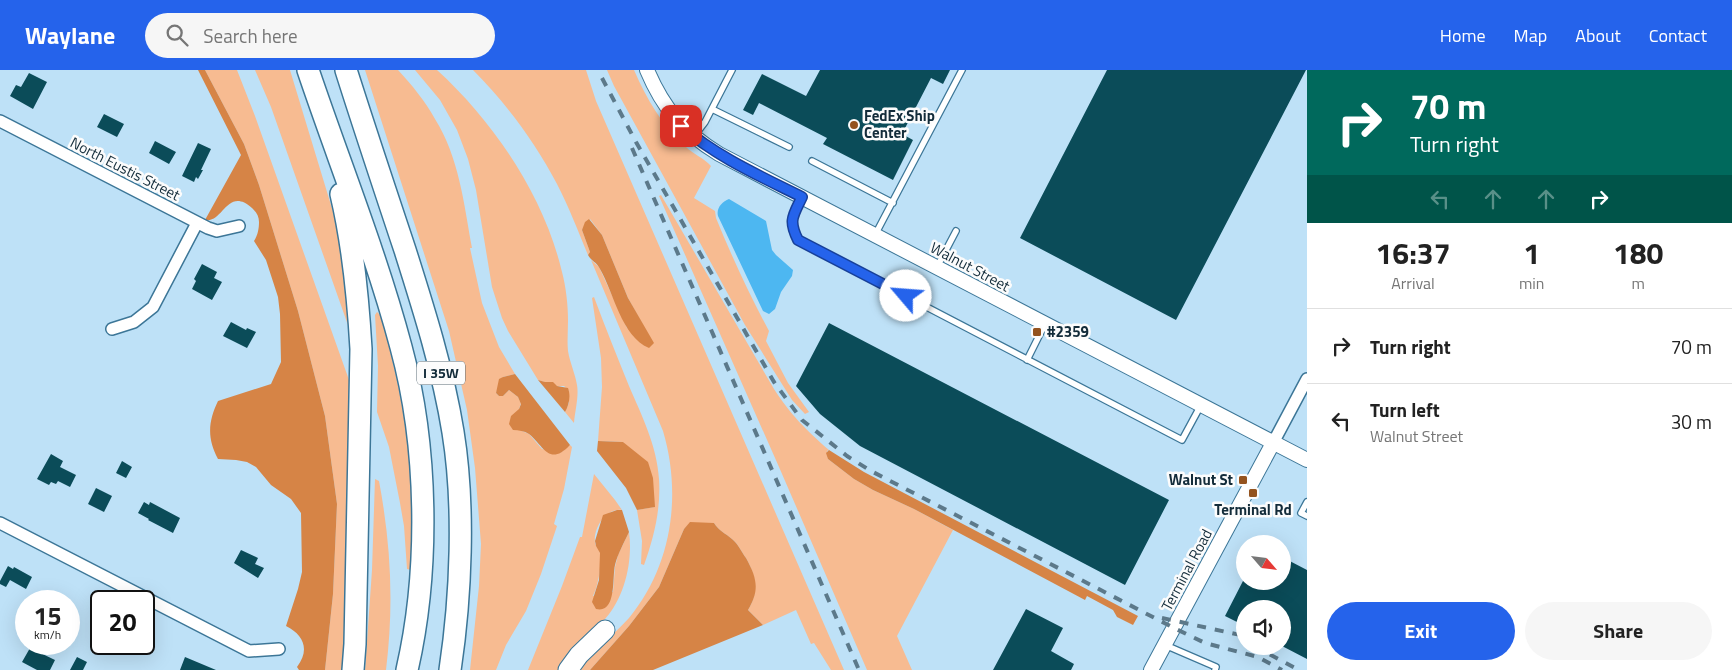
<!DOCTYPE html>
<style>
:root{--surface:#fff;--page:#f6f6f6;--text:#222;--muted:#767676;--line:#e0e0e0;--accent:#2563eb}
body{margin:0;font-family:"Titillium Web",sans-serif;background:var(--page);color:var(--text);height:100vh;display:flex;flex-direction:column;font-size:19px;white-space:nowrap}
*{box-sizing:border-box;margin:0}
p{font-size:16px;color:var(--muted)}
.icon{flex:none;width:28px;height:28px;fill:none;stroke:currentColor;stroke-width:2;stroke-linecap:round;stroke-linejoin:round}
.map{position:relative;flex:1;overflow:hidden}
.drawer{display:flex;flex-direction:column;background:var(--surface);width:425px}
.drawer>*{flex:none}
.hud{background:#00695c;color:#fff;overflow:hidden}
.needle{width:32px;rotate:118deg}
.buttons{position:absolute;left:1236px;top:465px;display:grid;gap:10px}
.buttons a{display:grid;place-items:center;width:55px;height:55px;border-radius:50%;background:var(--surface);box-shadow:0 5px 20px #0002;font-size:25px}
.speed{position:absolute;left:15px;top:520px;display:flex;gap:10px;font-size:25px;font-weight:700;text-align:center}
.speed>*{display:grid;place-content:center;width:65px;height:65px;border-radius:50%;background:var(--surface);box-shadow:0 5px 20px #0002;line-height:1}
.speed small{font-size:12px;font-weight:400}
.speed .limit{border:2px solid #111;border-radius:8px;background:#fff;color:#111}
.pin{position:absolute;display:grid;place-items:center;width:42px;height:42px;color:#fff;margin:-21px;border-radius:10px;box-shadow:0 2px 8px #0006}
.me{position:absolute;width:55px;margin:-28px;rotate:297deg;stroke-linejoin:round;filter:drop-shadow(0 0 4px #0008)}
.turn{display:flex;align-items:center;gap:18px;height:105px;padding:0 20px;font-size:22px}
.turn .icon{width:65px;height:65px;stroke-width:2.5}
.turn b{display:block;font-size:35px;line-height:42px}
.lanes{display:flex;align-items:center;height:48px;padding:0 20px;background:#0003;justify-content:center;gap:25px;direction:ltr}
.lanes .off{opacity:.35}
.eta{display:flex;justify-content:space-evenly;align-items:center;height:85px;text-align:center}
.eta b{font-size:30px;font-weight:700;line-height:35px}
.cta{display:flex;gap:10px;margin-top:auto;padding:10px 20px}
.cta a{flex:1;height:58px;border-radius:30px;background:var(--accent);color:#fff;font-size:20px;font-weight:700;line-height:58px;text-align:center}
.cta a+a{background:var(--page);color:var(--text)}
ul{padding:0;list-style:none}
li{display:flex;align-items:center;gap:15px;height:75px;padding:0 20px;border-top:1px solid var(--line)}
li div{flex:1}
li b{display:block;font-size:19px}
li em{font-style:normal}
header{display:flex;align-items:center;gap:30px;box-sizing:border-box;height:70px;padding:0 25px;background:var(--accent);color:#fff}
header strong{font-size:24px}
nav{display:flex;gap:28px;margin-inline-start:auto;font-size:18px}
.search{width:350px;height:45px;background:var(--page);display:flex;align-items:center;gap:12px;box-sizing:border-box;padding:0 18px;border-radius:28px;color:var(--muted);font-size:19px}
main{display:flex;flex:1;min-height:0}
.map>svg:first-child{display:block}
.green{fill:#f7bb91}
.forest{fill:#d68446}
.water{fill:#4db7f1}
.building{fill:#0b4c59}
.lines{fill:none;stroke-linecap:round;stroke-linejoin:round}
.service-casing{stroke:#3c7697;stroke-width:8}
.minor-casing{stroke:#3c7697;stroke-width:14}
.tertiary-casing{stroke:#3c7697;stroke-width:16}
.trunk-casing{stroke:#3c7697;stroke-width:21}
.motorway-casing{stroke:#3c7697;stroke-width:24}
.service{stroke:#fff;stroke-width:5.5}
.minor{stroke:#fff;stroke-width:11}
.tertiary{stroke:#fff;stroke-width:14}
.trunk{stroke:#fff;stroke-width:19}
.motorway{stroke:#fff;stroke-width:21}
.rail{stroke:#5c798a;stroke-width:4;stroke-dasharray:9 9;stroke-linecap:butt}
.route-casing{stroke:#184099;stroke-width:12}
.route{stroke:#2563eb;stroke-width:9}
.poi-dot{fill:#94531e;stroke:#fcfcfc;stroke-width:2}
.labels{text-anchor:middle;stroke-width:5;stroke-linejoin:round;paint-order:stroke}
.shield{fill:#fcfcfc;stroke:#596a74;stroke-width:1}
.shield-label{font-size:14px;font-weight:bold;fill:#132c3a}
.poi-label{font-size:15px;font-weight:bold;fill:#132c3a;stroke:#fcfcfc;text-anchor:start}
.street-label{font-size:15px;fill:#132c3a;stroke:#fcfcfc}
</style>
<header>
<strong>Waylane</strong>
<div class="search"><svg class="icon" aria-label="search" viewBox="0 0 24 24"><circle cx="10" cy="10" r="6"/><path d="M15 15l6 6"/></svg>Search here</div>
<nav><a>Home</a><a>Map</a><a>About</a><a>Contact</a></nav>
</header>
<main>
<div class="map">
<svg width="1307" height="600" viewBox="0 0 1307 600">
<rect width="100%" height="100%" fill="#bee1f7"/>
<path class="green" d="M 205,0 L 237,0 L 255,46 L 354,324 L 344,600 L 325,600 L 333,524 L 337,434 L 325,346 L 298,241 L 259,115 L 244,74 Z
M 255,0 L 290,0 L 334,145 L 343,188 L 342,193 L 345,198 L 352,257 L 349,258 L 271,37 Z
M 365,0 L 398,0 C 412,15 425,31 435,49 C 459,87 464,134 472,178 L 470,178 L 482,233 L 499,277 L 515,304 L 503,307 L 496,323 L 499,326 L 503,326 L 509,320 L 518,327 L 521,333 L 519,339 L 522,361 L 529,364 L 542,379 L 560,383 L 570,375 L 572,377 L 564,419 L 554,454 L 557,456 L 541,504 L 526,541 L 506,575 L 496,600 L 470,600 L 479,516 L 481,474 L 475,398 L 467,340 L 449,261 Z
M 415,0 L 437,0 C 494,52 544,126 562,202 C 566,217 568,235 568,251 C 568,261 567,271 568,281 C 570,293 575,303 577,315 C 579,326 575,341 574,353 L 565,342 L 569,333 L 569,321 L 564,316 L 557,316 L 538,310 L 508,261 L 502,248 L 492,217 L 476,120 L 468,89 L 457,60 L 440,30 Z
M 473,0 L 586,0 L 596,31 L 844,600 L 831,600 L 814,573 L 811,574 L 796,540 L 763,555 L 748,540 C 759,522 756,506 746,488 C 741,481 738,474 732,469 C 725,463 719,461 714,453 L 690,453 L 684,459 L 659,517 L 629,556 L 590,600 L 579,600 C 592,580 613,566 629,548 C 672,496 682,425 663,361 L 591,190 L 599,197 L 627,258 L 653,273 L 628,228 L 602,165 L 590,149 L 582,160 L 590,182 L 588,185 C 578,161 569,137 557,114 C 535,72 506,33 473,0 Z
M 607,0 L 634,0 C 647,30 662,55 686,77 C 693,84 704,88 711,96 L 694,128 L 715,141 L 716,148 C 732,187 749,224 769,261 L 766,271 L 788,313 L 809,342 L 805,344 L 792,330 L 745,255 L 614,16 Z
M 661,125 L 774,319 C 791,345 805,359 829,380 L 827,381 L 828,389 L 854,409 L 873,420 L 914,439 L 953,460 L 897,566 L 912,600 L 867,600 L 779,397 L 659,126 Z
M 594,227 C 605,257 617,286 629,316 C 642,346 657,376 659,409 C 661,439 654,467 644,495 L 641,494 L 642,471 L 637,440 L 654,437 L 623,372 L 598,371 L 602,317 L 601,288 L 592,228 Z
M 377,242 C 384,247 386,264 388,273 C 399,315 408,361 411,404 C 413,436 412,468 411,500 L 407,499 L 404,456 L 400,433 L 389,377 L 377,342 L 378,296 L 375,245 Z
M 594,404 L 615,430 L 622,440 C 606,438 593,458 595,473 C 596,477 600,479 600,483 C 602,495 598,516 593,526 L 613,522 L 615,497 L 618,485 L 629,462 C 633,490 625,527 605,549 C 588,566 571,579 559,600 L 528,600 L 562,516 L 580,467 L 582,467 Z
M 375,409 L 379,411 C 391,475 394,535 386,600 L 365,600 L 372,500 Z"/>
<path class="forest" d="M 198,0 L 205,0 L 244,74 L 259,115 L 298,241 L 325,346 L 337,434 L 333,524 L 325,600 L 299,600 L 297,597 C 310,580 304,565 286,556 L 298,519 L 302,502 L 301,443 L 291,429 L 271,415 L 256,397 L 247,392 L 236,390 L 218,389 C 207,368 208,352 218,331 L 271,314 L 281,292 L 280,244 L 278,227 L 266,190 L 254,171 C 258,165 259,158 259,152 C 259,146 256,142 252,138 C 227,116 223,154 205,150 L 241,85 Z
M 589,149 L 602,165 L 628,228 L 654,273 L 649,278 C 621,266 614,223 600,199 C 597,192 591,191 588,185 L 590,182 L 582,160 L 585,152 Z
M 515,304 L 570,375 C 549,397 544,376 529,364 C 524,361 519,360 513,360 L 509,354 L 511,346 L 519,339 L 521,334 L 518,327 L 509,320 L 503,326 L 499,326 L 496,323 L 499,309 L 503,307 Z
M 538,310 L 545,312 L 553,312 L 557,316 L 568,318 C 571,326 569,335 565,342 Z
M 598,371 L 623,372 L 648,392 L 653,408 L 655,437 L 637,440 L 626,418 L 597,381 Z
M 829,380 L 864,402 L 1138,546 L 1133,555 L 1117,547 L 1113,540 L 1087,526 L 1085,530 L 914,439 L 873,420 L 854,409 L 828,389 L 826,383 Z
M 617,440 L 622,440 L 629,462 C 624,473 618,483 615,495 C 612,507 617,544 596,539 L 592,532 L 599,510 L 600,483 L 596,476 L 595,471 L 603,445 Z
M 690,452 L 714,453 C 719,461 725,463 732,469 C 738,474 741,481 746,488 C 757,508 760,520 748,540 L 763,555 L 653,600 L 590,600 L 629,556 L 659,517 L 684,459 Z"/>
<path class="water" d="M 729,129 L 766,151 L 772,180 L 776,185 L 793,200 L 792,206 L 781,222 L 775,239 L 769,244 L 763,241 L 718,146 C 716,138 722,132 729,129 Z"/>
<path class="building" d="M 820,0 L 950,0 L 943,14 L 931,8 L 902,64 L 913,70 L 893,110 L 823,74 L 827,68 L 759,33 L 753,45 L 743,40 L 762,4 L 806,26 Z
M 1107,0 L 1306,0 L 1176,250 L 1020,168 Z
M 29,3 L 47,12 L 33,39 L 10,26 L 16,15 L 21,17 Z
M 104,44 L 124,54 L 117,67 L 97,57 Z
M 155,71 L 176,82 L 169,94 L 149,83 Z
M 198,73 L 211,79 L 201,100 L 203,100 L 198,109 L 196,107 L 194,112 L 182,106 Z
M 202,194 L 217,202 L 214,208 L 222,212 L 212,230 L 192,219 L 196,211 L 194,209 Z
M 231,252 L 246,260 L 247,258 L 256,262 L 247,278 L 223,266 Z
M 829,253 L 1169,430 L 1125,515 L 860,376 L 820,344 L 796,316 Z
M 51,384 L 63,391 L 60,397 L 76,405 L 70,417 L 58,411 L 56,414 L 51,412 L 49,415 L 37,409 Z
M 122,391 L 132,397 L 126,408 L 116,403 Z
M 96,418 L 112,426 L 104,442 L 88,434 Z
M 144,432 L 149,435 L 150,432 L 180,448 L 173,463 L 148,450 L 149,449 L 138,443 Z
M 241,480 L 258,488 L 255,494 L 264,498 L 258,508 L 234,493 Z
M 1282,487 L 1307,500 L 1307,589 L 1282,576 L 1282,539 L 1245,539 L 1245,556 L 1225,546 L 1243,511 L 1282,511 Z
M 8,496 L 13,499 L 14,497 L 32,507 L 26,519 L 10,510 L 6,517 L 0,514 L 0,511 Z
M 1026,539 L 1063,558 L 1051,581 L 1074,594 L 1071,600 L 993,600 Z
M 30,578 L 55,590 L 50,600 L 37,600 L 22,592 Z
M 77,587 L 87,592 L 83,600 L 70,600 Z
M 185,587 L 216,600 L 180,600 Z"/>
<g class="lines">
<defs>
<path id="service" d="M 712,39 L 789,77
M 695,65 L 705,52 L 732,0
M 812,91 L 893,133
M 802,127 C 793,146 788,150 798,170 L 1182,370 L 1201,335
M 875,165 L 962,0
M 937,197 L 956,161
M 1027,290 L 1045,254
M 1307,432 L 1301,443 L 1307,446
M 1165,575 L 1216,597 L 1215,600"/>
<path id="minor" d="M 0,51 L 208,158 L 217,161 L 239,156
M 112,259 L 134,252 L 153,237 L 197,153
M 1273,373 L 1307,309
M 0,453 L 249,581 L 279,579"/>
<path id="tertiary" d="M 647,0 C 663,38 683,62 719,84 L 1307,390
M 1151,600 L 1273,373"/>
<path id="trunk" d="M 568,600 L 579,585 L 605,560"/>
<path id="motorway" d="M 308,0 C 339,92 376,183 401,277 C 428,376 430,500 407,600
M 346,0 C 365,60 385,120 405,180 C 424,240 443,300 453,362 C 465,436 461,527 450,600
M 341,124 C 353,175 358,226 361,279 L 355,574 L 353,600"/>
</defs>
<use href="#service" class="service-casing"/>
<use href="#minor" class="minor-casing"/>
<use href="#tertiary" class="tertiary-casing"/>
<use href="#trunk" class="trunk-casing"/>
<use href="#motorway" class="motorway-casing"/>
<use href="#service" class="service"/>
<use href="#minor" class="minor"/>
<use href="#tertiary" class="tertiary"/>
<use href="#trunk" class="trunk"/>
<use href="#motorway" class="motorway"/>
<path class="rail" d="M 602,8 L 636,72 L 774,312 L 802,350 L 847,386 L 871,401 L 1174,558 L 1205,573 L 1258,587 L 1282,600
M 632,78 L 859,600
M 1162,548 L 1245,566
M 1254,576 L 1299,600"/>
</g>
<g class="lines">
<defs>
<path id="route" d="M 681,56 C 717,87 760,106 802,127 C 793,146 788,150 798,170 L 906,226"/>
</defs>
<use href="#route" class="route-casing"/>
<use href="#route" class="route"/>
</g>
<g class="poi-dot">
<circle cx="854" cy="55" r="5"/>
<rect x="1032" y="257" width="10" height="10" rx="2.5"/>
<rect x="1238" y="405" width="10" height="10" rx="2.5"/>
<rect x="1248" y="418" width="10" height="10" rx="2.5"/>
</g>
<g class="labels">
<rect class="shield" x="417" y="291.5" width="48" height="23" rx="4"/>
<g class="shield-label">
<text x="441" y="308">I 35W</text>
</g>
<g class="poi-label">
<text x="864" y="51">FedEx Ship<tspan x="864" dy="17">Center</tspan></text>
<text x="1047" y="267">#2359</text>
<text x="1233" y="415" text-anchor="end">Walnut St</text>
<text x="1253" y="445" text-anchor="middle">Terminal Rd</text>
</g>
<g class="street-label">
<text transform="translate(125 99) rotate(27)" y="5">North Eustis Street</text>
<text transform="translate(970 197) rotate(28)" y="5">Walnut Street</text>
<text transform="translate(1187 500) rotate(-62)" y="5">Terminal Road</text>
</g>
</g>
</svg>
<div class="buttons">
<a><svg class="needle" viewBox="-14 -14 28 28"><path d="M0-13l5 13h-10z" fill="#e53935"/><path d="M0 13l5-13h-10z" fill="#767676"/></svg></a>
<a><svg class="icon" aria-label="sound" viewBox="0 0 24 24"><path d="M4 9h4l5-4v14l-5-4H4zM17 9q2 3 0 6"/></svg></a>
</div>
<div class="speed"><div>15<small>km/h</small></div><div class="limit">20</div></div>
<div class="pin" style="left:681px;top:56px;background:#d93025"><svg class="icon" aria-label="arrive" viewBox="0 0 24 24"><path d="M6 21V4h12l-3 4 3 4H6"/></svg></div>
<svg class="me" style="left:906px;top:226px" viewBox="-20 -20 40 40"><circle r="19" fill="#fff"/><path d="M0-13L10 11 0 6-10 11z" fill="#2563eb"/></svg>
</div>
<section class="drawer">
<div class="hud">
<div class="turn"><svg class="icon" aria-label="right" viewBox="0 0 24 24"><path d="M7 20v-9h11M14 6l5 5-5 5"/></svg><div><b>70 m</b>Turn right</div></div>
<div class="lanes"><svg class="icon off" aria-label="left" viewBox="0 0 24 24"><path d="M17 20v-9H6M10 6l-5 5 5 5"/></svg><svg class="icon off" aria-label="ahead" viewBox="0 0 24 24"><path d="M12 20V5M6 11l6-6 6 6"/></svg><svg class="icon off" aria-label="ahead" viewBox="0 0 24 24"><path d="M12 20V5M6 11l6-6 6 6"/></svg><svg class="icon" aria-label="right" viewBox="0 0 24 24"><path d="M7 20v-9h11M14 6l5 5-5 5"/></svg></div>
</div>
<div class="eta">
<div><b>16:37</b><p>Arrival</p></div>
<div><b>1</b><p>min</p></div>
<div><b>180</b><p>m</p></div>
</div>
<ul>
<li><svg class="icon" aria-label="right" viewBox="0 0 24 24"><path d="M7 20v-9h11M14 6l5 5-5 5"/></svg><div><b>Turn right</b></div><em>70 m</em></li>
<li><svg class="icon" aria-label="left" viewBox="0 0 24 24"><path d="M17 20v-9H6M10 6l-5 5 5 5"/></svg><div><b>Turn left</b><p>Walnut Street</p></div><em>30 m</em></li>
</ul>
<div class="cta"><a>Exit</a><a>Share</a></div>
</section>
</main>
